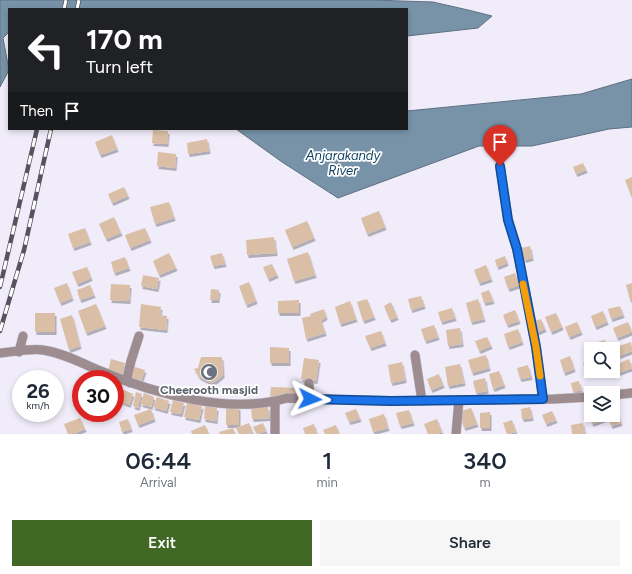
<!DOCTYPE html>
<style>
:root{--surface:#fff;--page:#f6f6f7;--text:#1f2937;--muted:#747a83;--accent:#406824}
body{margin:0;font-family:Figtree,sans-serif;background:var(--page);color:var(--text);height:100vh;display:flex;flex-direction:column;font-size:15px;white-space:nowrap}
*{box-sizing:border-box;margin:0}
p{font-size:13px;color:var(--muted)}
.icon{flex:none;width:22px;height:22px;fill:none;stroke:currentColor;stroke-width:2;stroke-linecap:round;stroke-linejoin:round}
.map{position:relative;height:434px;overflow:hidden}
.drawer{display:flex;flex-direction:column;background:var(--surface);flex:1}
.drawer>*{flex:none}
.hud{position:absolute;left:8px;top:8px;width:400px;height:122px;border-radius:0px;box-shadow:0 2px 6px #0003;background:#202124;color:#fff;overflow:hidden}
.tools{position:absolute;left:584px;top:342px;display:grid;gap:8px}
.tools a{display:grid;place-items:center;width:36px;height:36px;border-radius:0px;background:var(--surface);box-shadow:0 2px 6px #0003;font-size:20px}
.speed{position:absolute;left:12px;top:370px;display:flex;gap:8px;font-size:20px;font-weight:700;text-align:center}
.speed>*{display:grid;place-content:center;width:52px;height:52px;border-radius:50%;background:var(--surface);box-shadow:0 2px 6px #0003;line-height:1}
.speed small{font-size:10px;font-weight:400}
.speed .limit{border:6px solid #d22;background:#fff;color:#111}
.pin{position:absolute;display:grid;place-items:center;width:34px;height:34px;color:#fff;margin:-41px -17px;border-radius:50% 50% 50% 0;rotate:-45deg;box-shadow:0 0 4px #0007}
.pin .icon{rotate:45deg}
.me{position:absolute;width:44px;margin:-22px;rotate:93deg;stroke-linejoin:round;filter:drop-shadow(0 0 3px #0008)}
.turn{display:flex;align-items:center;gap:14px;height:84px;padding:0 12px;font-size:18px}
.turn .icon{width:52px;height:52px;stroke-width:2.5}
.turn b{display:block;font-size:28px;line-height:34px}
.then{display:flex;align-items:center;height:38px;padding:0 12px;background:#0003;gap:8px;font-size:15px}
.eta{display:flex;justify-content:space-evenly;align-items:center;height:68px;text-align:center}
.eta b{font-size:24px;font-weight:600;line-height:28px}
.cta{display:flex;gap:8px;margin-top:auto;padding:8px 12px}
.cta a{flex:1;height:46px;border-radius:0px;background:var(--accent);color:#fff;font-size:16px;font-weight:600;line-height:46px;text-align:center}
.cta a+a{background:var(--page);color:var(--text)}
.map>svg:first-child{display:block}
.water{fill:#7893a8;stroke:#5e7082}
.building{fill:#dabea5;filter:url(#shadow)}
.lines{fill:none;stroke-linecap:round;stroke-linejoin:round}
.minor-casing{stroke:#cbc7d5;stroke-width:10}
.minor{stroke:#9d8d90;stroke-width:9}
.rail-casing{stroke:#56525e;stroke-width:4.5}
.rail{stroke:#fff;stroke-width:3;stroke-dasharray:9;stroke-linecap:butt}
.route-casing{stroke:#114b97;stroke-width:10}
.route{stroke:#1a73e8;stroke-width:7}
.slow{stroke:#f59e0b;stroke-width:7}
.labels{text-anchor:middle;stroke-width:3.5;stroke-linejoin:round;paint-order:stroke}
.worship-label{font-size:12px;font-weight:bold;fill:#5b616d;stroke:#fff}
.water-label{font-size:13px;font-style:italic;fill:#104260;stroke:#fff}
</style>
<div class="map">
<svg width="632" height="434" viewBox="0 0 632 434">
<defs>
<filter id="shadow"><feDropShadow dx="1.5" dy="3" stdDeviation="0" flood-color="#0004"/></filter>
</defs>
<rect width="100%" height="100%" fill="#f0ecfa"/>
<path class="water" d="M 0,0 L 371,0 L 433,2 L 468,10 L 492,16 L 478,28 L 407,36 L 407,9 L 9,9 L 9,32 L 3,38 L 9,70 L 0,87 Z
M 632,79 L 632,127 L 609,129 L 532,146 L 479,146 L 338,198 L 282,162 L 236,129 L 407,129 L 407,111 L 581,94 Z"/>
<path class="building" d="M 153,130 L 168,131 L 167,144 L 152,143 Z
M 112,135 L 117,149 L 100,155 L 95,142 Z
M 207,139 L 209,151 L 188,154 L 187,143 Z
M 158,152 L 176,154 L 175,168 L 157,166 Z
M 583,163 L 586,170 L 576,174 L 573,167 Z
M 632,177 L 632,198 L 625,180 Z
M 124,187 L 128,196 L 112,203 L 108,194 Z
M 169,202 L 174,218 L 155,224 L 150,207 Z
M 379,211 L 385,227 L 367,234 L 361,218 Z
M 114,217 L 121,233 L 106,239 L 99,224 Z
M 307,221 L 314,238 L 292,247 L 285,230 Z
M 85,228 L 90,242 L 73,248 L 68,234 Z
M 145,228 L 150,240 L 130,248 L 125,235 Z
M 274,237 L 276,253 L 247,255 L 246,240 Z
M 530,246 L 532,258 L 524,260 L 522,248 Z
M 308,252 L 315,275 L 294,281 L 287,259 Z
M 169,253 L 176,268 L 159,275 L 153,261 Z
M 222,253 L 225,264 L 213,266 L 210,256 Z
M 505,256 L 507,263 L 497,267 L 495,260 Z
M 125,257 L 129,268 L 114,273 L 111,262 Z
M 272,264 L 277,275 L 268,279 L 263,267 Z
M 486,265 L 491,279 L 479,283 L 474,270 Z
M 87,267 L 91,278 L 77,284 L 72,272 Z
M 515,273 L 520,285 L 508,289 L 504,277 Z
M 143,275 L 159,278 L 157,289 L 141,286 Z
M 249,282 L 256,301 L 246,305 L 239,286 Z
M 67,283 L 72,298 L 60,303 L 54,288 Z
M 632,283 L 632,300 L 630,300 L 626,285 Z
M 111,284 L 130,285 L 129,301 L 110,300 Z
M 90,285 L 94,295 L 80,300 L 77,290 Z
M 211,289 L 219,290 L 218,300 L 210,300 Z
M 489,290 L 493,301 L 484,303 L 481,293 Z
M 421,296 L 424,306 L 411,310 L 408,299 Z
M 367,299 L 374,317 L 363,321 L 357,302 Z
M 478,299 L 484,319 L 471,322 L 466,303 Z
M 299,300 L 299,313 L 278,313 L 278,301 Z
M 350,301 L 356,319 L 340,324 L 335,307 Z
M 391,302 L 397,317 L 390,320 L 384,306 Z
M 96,304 L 105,326 L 86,333 L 78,311 Z
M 141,304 L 161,307 L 160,315 L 167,316 L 166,330 L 139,327 Z
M 620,306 L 623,315 L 611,319 L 608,309 Z
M 452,308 L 455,318 L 441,322 L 438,312 Z
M 324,309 L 326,317 L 321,320 L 325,333 L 306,339 L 302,318 L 311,316 L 310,314 Z
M 515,310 L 519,321 L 507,325 L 503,315 Z
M 603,311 L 607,322 L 595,327 L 591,316 Z
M 35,313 L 55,313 L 55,332 L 35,332 Z
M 556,313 L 562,327 L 551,332 L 545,317 Z
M 72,315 L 80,346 L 69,350 L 60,319 Z
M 541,319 L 545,329 L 536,333 L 532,322 Z
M 577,322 L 581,332 L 569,337 L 565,327 Z
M 628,322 L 632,332 L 617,338 L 613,328 Z
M 434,325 L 438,337 L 425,341 L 421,329 Z
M 460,328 L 462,344 L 448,346 L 446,330 Z
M 518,329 L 522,342 L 508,347 L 504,334 Z
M 381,331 L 385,343 L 370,348 L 365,336 Z
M 487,337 L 491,346 L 479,351 L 475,341 Z
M 605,340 L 608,348 L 596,349 L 594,343 Z
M 631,342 L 632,351 L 619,356 L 616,347 Z
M 270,347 L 289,348 L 289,363 L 270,363 Z
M 486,355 L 489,368 L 472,373 L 468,360 Z
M 570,356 L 574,369 L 564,373 L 560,360 Z
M 201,357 L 222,357 L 223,375 L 216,381 L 211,383 L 199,377 L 194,369 L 198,368 Z
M 304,358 L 319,360 L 316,381 L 301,379 Z
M 111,359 L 125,363 L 122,375 L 108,371 Z
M 591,359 L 591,371 L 596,371 L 587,375 L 583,363 Z
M 629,359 L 632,368 L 618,373 L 615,365 Z
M 402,362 L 405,380 L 391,383 L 388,365 Z
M 460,364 L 464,383 L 448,386 L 445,367 Z
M 528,365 L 531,377 L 520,379 L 517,368 Z
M 132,366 L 145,370 L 141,381 L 129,376 Z
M 499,371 L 504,385 L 493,389 L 489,374 Z
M 439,374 L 443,385 L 431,390 L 427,379 Z
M 485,378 L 487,391 L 476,393 L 473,381 Z
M 579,381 L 581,390 L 573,392 L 571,383 Z
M 271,387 L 297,388 L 297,398 L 270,398 Z
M 124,390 L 133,394 L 129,405 L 120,401 Z
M 136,392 L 142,394 L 138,408 L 133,406 Z
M 144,393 L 154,397 L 151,407 L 141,404 Z
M 157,397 L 169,401 L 166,411 L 153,407 Z
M 173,400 L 184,403 L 181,414 L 170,412 Z
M 187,403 L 202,406 L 199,420 L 184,417 Z
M 205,406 L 217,408 L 216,421 L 204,419 Z
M 239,407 L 239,425 L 226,425 L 226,408 Z
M 251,407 L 268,407 L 269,418 L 252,419 Z
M 530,407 L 532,418 L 522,419 L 521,409 Z
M 471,408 L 477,424 L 464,428 L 459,412 Z
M 151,409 L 154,419 L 138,425 L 134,415 Z
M 356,409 L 360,419 L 349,422 L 345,413 Z
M 409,410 L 413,423 L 400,426 L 396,413 Z
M 552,411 L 556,420 L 546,424 L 542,415 Z
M 591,411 L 591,415 L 603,415 L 605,419 L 592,424 L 588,412 Z
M 617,411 L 621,423 L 611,426 L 608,415 L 613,415 L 613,413 Z
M 490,412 L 490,428 L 480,428 L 480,413 Z
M 384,414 L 388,428 L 373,432 L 369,419 Z
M 80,418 L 85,429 L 73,434 L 68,434 L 64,424 Z
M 128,419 L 131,429 L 122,432 L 119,422 Z
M 437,419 L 442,432 L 438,434 L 428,434 L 424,424 Z
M 512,420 L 516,432 L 507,434 L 503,423 Z
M 249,423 L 253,433 L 239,434 L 236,428 Z
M 263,423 L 266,431 L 257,434 L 253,427 Z
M 583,423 L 585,434 L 572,434 L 571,425 Z
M 314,424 L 317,434 L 305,434 L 303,428 Z
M 205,425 L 209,434 L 192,434 L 191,431 Z
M 336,425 L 339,434 L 325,434 L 323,430 Z
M 233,428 L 235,434 L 220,434 L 219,432 Z"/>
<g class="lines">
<defs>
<path id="minor" d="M 500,166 L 508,220 L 517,249 L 536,347 L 543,399
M 19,352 L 23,336
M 0,353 C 12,352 31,348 43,350 C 64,353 83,364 103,372 C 156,394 230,415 287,398 L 391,401 L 554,399 L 591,397
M 415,355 L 422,401
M 130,383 L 127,378 L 131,361 L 139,336
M 309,383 L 310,399
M 613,395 L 632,393
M 275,434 L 275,402
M 456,434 L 459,400"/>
</defs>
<use href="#minor" class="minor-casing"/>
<use href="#minor" class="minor"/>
<defs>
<path id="rail" d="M 64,9 L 66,0
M 77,9 L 79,0
M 0,287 L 37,129
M 0,331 L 24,250 L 51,129"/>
</defs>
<use href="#rail" class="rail-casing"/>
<use href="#rail" class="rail"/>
</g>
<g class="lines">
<defs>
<path id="route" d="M 310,399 L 391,401 L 543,399 L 536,347 L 517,249 L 508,220 L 500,166"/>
</defs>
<use href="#route" class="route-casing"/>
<use href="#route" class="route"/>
<path class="slow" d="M 523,284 L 536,347 L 540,376"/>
</g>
<defs>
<symbol id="mosque-disc" viewBox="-11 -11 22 22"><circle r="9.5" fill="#6b7280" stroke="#fff"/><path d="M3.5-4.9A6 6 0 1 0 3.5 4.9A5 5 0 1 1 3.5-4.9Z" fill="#fff"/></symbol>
</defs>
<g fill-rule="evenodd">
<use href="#mosque-disc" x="199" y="362" width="20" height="20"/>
</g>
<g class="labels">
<g class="worship-label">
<text x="209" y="394">Cheerooth masjid</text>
</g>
<g class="water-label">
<text x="343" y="160">Anjarakandy<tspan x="343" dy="15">River</tspan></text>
</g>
</g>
</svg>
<div class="tools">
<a><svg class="icon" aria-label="search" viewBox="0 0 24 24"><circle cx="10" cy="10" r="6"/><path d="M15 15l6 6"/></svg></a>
<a><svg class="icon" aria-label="layers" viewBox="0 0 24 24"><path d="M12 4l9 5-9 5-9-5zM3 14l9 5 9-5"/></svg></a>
</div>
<div class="speed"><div>26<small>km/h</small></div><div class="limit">30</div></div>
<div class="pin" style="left:500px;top:166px;background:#d93025"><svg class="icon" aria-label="arrive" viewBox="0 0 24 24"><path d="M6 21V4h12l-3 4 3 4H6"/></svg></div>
<svg class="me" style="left:310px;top:399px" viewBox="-20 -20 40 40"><path d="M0-17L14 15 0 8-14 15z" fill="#1a73e8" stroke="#fff" stroke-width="4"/></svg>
<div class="hud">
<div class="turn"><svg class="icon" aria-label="left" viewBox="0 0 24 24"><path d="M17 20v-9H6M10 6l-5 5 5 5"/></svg><div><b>170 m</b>Turn left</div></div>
<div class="then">Then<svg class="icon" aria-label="arrive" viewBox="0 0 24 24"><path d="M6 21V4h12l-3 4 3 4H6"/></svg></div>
</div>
</div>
<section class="drawer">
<div class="eta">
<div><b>06:44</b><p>Arrival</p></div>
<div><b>1</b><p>min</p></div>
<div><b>340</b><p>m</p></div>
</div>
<div class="cta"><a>Exit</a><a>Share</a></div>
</section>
